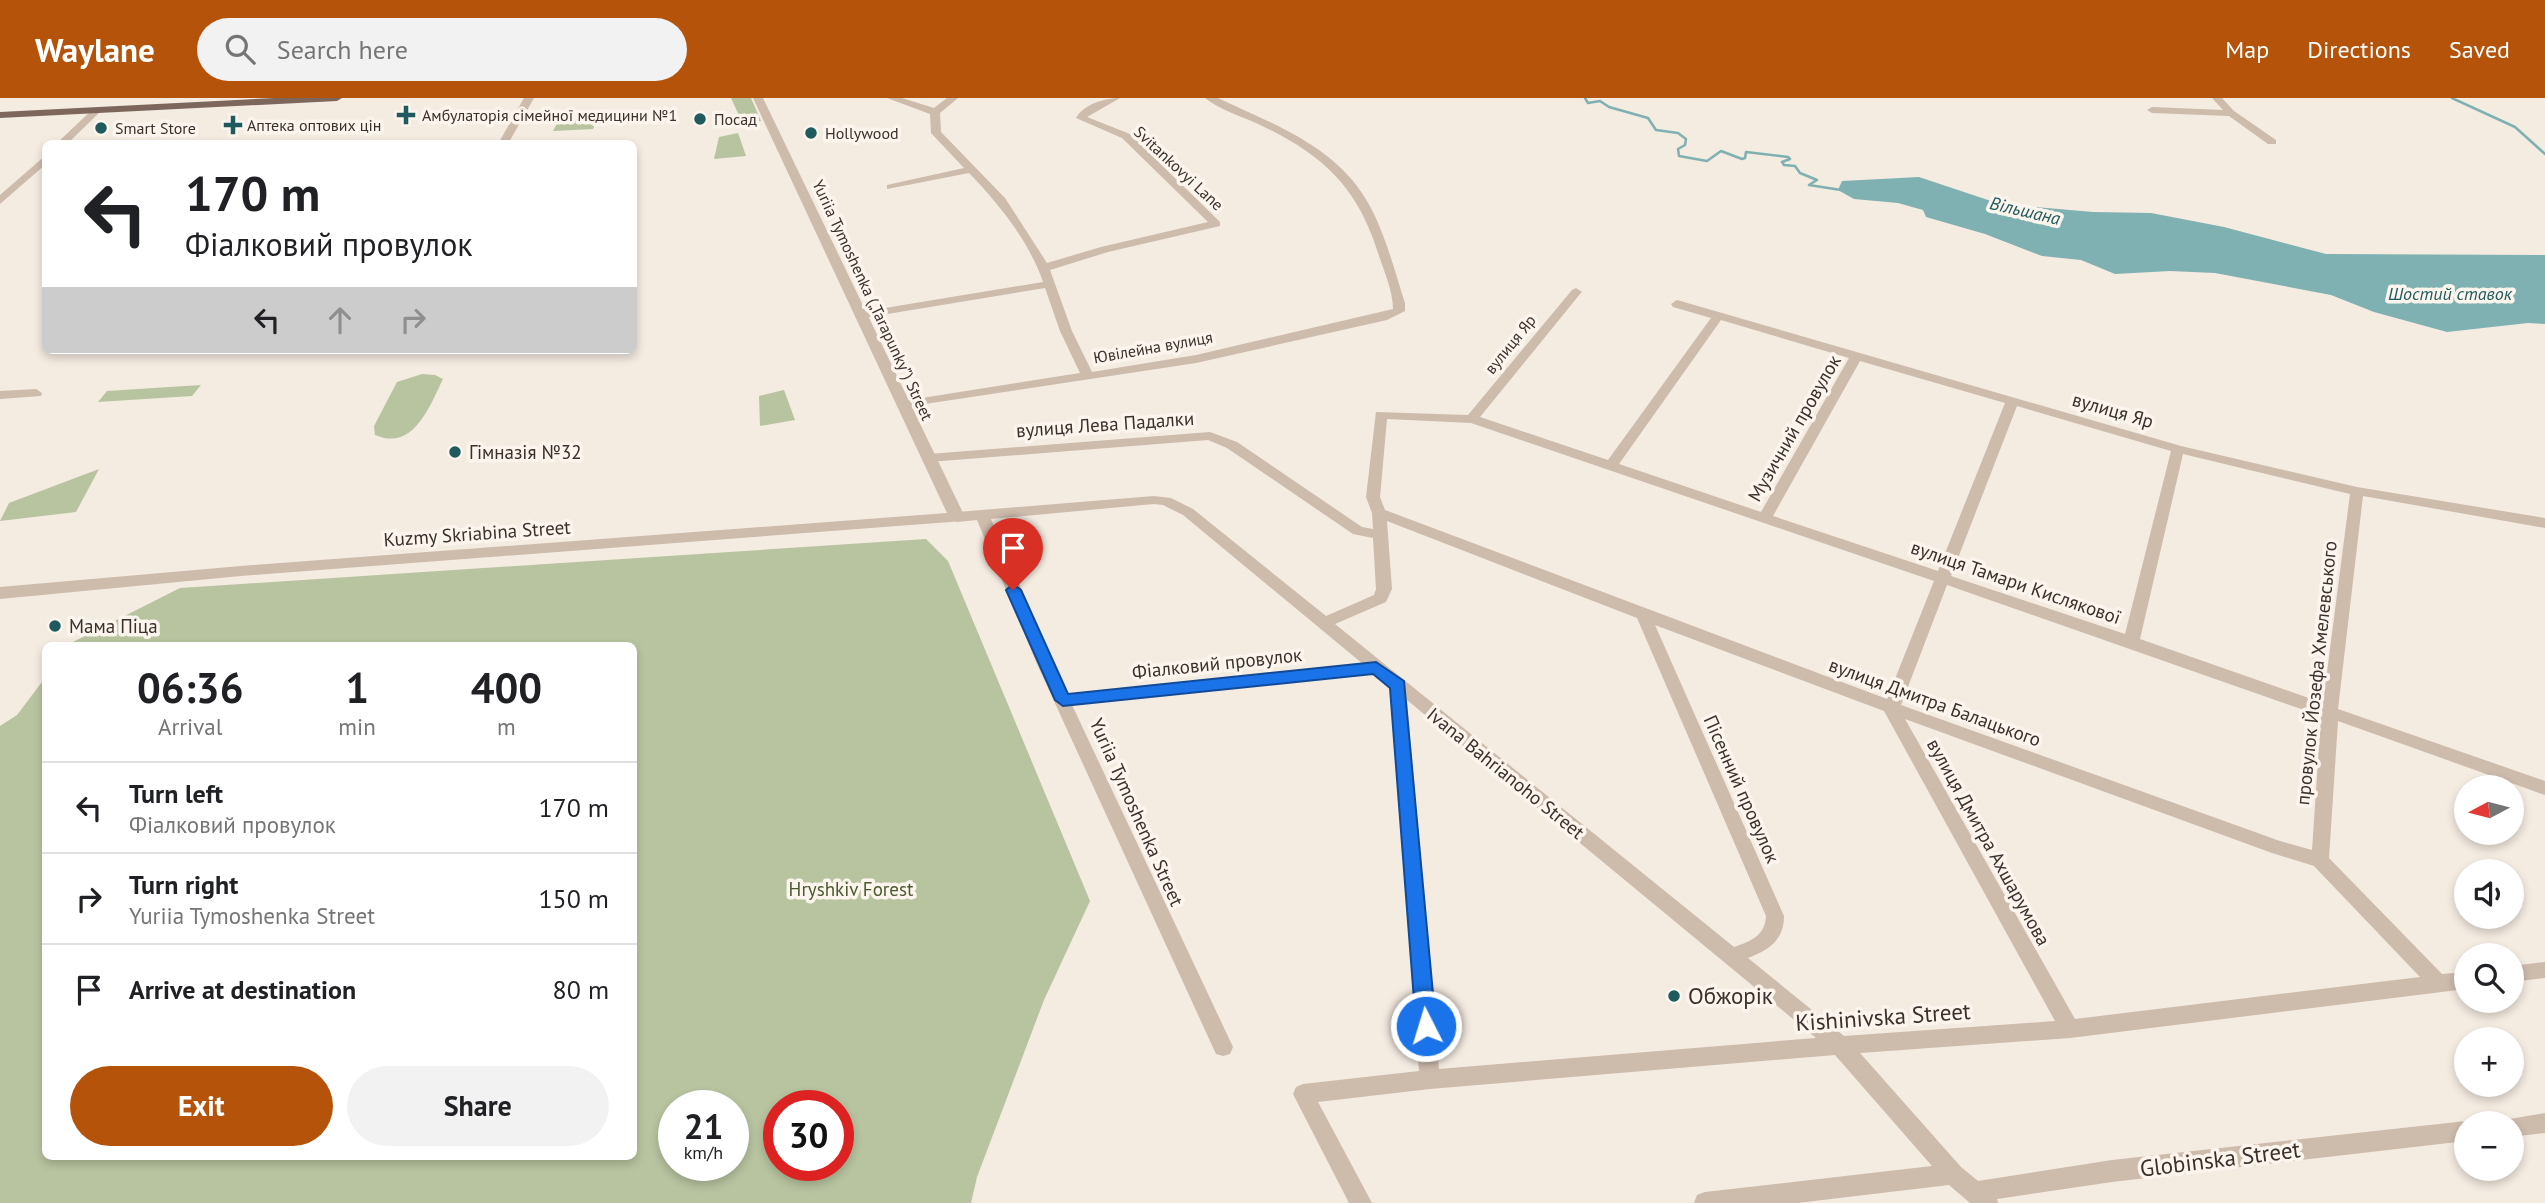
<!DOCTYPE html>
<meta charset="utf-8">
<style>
:root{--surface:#fff;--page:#f2f2f2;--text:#202124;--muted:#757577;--line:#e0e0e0;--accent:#b45309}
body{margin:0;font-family:"PT Sans",sans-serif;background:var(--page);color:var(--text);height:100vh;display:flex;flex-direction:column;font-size:26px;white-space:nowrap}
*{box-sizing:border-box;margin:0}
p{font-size:23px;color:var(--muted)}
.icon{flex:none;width:38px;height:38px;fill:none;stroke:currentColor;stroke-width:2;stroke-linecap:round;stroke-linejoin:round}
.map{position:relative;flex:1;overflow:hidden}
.drawer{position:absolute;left:42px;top:544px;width:595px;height:518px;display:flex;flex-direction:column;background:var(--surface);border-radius:10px;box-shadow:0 4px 10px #0003}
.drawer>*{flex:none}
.hud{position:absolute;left:42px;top:42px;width:595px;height:214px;border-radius:10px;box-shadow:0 4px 10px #0003;background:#fff;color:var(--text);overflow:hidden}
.needle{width:46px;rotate:263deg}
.tools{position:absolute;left:2454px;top:677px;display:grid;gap:14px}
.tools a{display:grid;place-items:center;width:70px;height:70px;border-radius:50%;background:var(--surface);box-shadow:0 4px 10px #0003;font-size:35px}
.speed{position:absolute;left:658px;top:992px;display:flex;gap:14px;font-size:35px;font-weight:700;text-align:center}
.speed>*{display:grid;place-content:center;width:91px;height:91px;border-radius:50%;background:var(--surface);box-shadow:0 4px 10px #0003;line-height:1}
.speed small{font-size:18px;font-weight:400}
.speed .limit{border:10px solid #d22;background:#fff;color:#111}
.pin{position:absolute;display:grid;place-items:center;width:60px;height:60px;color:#fff;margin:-72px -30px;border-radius:50% 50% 50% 0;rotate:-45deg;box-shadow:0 0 7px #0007}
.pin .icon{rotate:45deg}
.me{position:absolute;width:77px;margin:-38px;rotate:355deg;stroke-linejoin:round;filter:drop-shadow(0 0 5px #0008)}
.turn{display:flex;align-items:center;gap:24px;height:147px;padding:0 28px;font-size:32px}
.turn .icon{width:91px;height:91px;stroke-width:2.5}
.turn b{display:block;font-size:49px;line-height:60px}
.lanes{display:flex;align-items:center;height:66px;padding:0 28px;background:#0003;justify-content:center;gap:35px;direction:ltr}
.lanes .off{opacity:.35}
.eta{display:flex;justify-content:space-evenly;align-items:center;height:119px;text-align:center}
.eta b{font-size:42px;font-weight:700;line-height:49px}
.action{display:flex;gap:14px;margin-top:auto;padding:14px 28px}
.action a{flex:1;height:80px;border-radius:42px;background:var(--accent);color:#fff;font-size:28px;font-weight:700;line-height:80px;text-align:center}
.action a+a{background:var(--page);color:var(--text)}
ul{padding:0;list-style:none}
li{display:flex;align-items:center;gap:21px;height:91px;padding:0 28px;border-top:2px solid var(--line)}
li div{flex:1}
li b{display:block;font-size:26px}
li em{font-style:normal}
header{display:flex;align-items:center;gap:42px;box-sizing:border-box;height:98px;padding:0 35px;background:var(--accent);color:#fff}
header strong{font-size:33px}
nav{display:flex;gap:38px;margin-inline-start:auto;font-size:24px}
.search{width:490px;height:63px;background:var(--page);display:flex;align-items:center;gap:18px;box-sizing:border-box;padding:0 24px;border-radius:38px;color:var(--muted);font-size:26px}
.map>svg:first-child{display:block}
.green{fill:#b8c4a0;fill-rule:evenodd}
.water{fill:#7fb0b2}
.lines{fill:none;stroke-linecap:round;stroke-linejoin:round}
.stream{stroke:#7fb0b2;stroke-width:2.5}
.minor{fill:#cdbbac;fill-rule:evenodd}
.tertiary{fill:#cdbbac;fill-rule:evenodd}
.primary{fill:#7d675c;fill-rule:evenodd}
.route{fill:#1a73e8;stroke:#114b97;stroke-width:2}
.poi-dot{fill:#1f5a5e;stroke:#fbf5ee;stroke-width:2.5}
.labels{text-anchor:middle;stroke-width:7;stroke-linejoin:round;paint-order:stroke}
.far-poi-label{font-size:16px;fill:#3b302b;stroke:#fbf5ee;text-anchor:start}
.far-street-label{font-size:16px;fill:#3b302b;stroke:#fbf5ee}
.far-water-label{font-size:18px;font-style:italic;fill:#1f5a5e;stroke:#fbf5ee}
.street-label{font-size:19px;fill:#3b302b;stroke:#fbf5ee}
.poi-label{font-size:19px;fill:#3b302b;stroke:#fbf5ee;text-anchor:start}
.park-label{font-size:19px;fill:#4a5a2e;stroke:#fbf5ee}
.near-poi-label{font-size:23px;fill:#3b302b;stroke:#fbf5ee;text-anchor:start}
.near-street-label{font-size:23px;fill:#3b302b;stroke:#fbf5ee}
</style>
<header>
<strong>Waylane</strong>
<div class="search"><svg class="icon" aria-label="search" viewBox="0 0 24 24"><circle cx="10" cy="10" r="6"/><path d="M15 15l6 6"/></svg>Search here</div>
<nav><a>Map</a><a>Directions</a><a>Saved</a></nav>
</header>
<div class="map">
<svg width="2545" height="1105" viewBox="0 0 2545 1105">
<rect width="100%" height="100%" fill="#f4ebe1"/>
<path class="green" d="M 731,0 L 751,0 L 761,23 L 750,25 L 741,22 Z
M 598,20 L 593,31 L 553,33 L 559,22 Z
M 738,35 L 746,58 L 714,61 L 719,39 Z
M 422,276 L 435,277 L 443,281 C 430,307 414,354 375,337 L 374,328 L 397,284 Z
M 201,287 L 192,298 L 98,304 L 107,293 Z
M 784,292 L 795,322 L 760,328 L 759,298 Z
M 99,371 L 76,414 L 0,423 L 9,405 Z
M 926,441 L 948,463 L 1090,803 L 1044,902 L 977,1079 L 971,1105 L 0,1105 L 0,628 L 17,617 L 45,580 L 46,1059 L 634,1059 L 634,548 L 70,548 L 73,544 L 180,490 ZM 674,1008 L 733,1008 L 733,1068 L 674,1068 ZM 838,1008 L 838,1068 L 779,1068 L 779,1008 Z"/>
<path class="water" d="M 1919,79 L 2000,106 L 2093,114 L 2151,115 L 2224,129 L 2326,156 L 2545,157 L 2545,226 L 2528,225 L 2447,234 L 2374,214 L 2331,197 L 2215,175 L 2170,173 L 2115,176 L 2081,162 L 2042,158 L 1985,136 L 1926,119 L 1923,112 L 1898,105 L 1854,101 L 1838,92 L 1842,83 Z"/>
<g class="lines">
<path class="stream" d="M 1585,0 L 1588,5 L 1600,3 L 1609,9 L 1648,20 L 1656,32 L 1678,35 L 1686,41 L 1685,47 L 1678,51 L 1679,58 L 1707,63 L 1721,53 L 1742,61 L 1745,60 L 1746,54 L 1788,59 L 1790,61 L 1782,64 L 1784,67 L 1795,68 L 1800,75 L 1817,82 L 1809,87 L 1841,92
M 2452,0 L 2515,29 L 2545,56"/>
<path class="minor" d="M 524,0 L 534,0 L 508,46 L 498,46 Z
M 887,0 L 902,0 L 934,10 L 947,0 L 958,0 L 940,15 L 941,34 L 1005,100 L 1047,165 L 1101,149 L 1208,124 L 1122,40 L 1076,20 C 1084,6 1105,0 1120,0 L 1087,19 L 1130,36 L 1220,124 L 1220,128 L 1108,154 L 1050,172 L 1072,233 L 1092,274 L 1196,257 L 1393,211 C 1393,192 1382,168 1376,149 C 1355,85 1318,54 1258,26 C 1241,18 1220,12 1205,0 L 1218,0 C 1273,26 1335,48 1367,103 C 1385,134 1394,171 1405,205 L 1405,213 L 1387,222 L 1196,265 L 898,310 L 897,307 L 903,303 L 1080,275 L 1060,233 L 1045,190 L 857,221 L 855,218 L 861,214 L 1043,184 C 1029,143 999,106 969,75 L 887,91 L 887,87 L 964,70 L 931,35 L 930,16 Z
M 2212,0 L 2222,0 L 2234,13 L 2276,42 L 2276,46 L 2268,46 L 2229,18 L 2152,15 L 2147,12 L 2152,9 L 2223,12 Z
M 94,10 L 102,12 L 67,46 L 56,46 Z
M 46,57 L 46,66 L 0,106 L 0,97 Z
M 1576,190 L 1582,194 L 1580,196 L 1480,319 L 1608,362 L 1711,220 L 1673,209 L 1671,206 L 1677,202 L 2181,348 L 2357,389 L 2545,420 L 2545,430 L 2363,398 L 2338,611 L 2545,683 L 2545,697 L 2338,623 L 2329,760 L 2442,876 L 2466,874 L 2466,891 L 2070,940 L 1860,955 L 1961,1069 L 1978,1083 L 2112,1062 L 2466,1023 L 2473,1026 L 2466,1026 L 2466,1043 L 2112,1084 L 1997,1101 L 1998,1105 L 1970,1105 L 1949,1087 L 1797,1105 L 1694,1105 L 1697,1097 L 1705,1094 L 1932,1068 L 1835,957 L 1430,991 L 1318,1004 L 1372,1105 L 1349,1105 L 1293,996 L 1296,989 L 1303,986 L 1419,973 L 1390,588 L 1375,576 L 1072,607 L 1233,949 L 1230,956 L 1223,958 L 1216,956 L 1037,566 L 977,422 L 957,424 L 950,419 L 957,414 L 1154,398 L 1171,400 L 1193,411 L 1326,518 L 1374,497 L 1376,491 L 1373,440 L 1353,436 L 1227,350 L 1208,342 L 929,364 L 922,360 L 929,356 L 1210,334 L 1237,344 L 1362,429 L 1373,431 L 1372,415 L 1366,399 L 1376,314 L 1468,317 L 1572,192 ZM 1721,222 L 1849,260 L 1761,414 L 1619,366 ZM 1860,263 L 2005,305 L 1938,473 L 1773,418 ZM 2017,308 L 2171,353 L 2125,536 L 1951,478 ZM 1387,321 L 1471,325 L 1934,483 L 1887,601 L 1385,412 L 1380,399 ZM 2183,356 L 2350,396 L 2323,605 L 2140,541 ZM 1154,406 L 1163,407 L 1183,417 L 1363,566 L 1067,596 L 991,421 ZM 1387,423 L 1637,520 L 1766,818 C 1765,838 1751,843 1734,849 L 1335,526 L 1386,504 L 1392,491 ZM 1947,487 L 2321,618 L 2312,752 L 2280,743 L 1901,607 ZM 1655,527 L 1884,613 L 2055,923 L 1844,938 L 1748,860 C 1769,852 1784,842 1784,818 ZM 1407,602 L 1816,940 L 1439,971 ZM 1905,621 L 2272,755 L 2314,768 L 2420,879 L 2075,921 Z
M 36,291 L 42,295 L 41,298 L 0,301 L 0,293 Z
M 2545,864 L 2545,880 L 2511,884 L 2511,868 Z
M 2545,1015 L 2545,1035 L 2511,1039 L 2511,1026 L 2502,1026 L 2504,1022 Z"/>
<path class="tertiary" d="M 753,0 L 763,0 L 965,419 L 963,423 L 241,478 L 0,501 L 0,489 L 241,468 L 947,415 Z"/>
<path class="primary" d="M 274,0 L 342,0 L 337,3 L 0,20 L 0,14 Z"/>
</g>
<path class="route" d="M 1013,486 L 1021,492 L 1068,596 L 1376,564 L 1404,583 L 1436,928 L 1433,935 L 1426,937 L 1419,935 L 1416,928 L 1390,590 L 1373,576 L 1063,608 L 1055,602 L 1006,492 Z"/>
<g class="poi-dot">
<path d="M402.5 6.5h7v7h7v7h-7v7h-7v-7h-7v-7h7z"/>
<circle cx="700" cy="21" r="7"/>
<path d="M229.5 16.5h7v7h7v7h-7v7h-7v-7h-7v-7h7z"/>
<circle cx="101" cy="30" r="7"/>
<circle cx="811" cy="35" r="7"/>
<circle cx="455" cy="354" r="7"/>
<circle cx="55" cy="528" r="7"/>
<circle cx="1674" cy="898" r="7"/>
</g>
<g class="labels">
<g class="far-poi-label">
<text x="422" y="23">Амбулаторія сімейної медицини №1</text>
<text x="714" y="27">Посад</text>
<text x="247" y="33">Аптека оптових цін</text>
<text x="115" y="36">Smart Store</text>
<text x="825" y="41">Hollywood</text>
</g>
<g class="far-street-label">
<text transform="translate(1179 70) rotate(43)" y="6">Svitankovyi Lane</text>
<text transform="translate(873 202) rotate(65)" y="6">Yuriia Tymoshenka („Tarapunky”) Street</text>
<text transform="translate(1510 246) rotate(-51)" y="6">вулиця Яр</text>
<text transform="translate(1153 249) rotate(-10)" y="6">Ювілейна вулиця</text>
</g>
<g class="far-water-label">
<text transform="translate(2025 113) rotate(13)" y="6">Вільшана</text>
<text x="2450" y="202">Шостий ставок</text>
</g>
<g class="street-label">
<text transform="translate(2113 312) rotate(16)" y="7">вулиця Яр</text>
<text transform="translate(1105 326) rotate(-4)" y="7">вулиця Лева Падалки</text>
<text transform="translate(1794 330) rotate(-60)" y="7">Музичний провулок</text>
<text transform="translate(477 435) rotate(-4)" y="7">Kuzmy Skriabina Street</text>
<text transform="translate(2016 484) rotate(19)" y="7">вулиця Тамари Кислякової</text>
<text transform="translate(1217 565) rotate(-6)" y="7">Фіалковий провулок</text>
<text transform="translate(2316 575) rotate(-84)" y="7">провулок Йозефа Хмелевського</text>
<text transform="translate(1935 604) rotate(20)" y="7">вулиця Дмитра Балацького</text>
<text transform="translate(1506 675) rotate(39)" y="7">Ivana Bahrianoho Street</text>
<text transform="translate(1742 691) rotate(66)" y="7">Пісенний провулок</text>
<text transform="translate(1137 714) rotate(66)" y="7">Yuriia Tymoshenka Street</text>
<text transform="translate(1989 744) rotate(61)" y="7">вулиця Дмитра Ахшарумова</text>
</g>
<g class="poi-label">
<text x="469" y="361">Гімназія №32</text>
<text x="69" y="535">Мама Піца</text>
</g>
<g class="park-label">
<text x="851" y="798">Hryshkiv Forest</text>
</g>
<g class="near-poi-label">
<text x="1688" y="906">Обжорік</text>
</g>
<g class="near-street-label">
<text transform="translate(1883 919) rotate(-4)" y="8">Kishinivska Street</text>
<text transform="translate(2220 1061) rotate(-7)" y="8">Globinska Street</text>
</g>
</g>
</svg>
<div class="tools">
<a><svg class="needle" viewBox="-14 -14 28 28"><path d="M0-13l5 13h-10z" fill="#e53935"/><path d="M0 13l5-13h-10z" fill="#757577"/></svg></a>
<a><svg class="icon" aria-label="sound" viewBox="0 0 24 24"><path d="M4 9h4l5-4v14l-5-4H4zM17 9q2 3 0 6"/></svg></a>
<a><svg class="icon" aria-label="search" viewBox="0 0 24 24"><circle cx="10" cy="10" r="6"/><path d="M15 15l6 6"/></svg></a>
<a>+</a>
<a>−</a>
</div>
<div class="speed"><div>21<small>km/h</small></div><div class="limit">30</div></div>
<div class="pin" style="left:1013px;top:492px;background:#d93025"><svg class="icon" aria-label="arrive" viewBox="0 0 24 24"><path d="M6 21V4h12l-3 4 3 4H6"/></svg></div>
<svg class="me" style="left:1426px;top:928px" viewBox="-20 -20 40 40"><circle r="17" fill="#1a73e8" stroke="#fff" stroke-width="3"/><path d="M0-11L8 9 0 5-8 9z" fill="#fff"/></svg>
<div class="hud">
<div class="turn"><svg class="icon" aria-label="left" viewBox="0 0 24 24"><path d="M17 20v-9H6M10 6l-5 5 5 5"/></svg><div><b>170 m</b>Фіалковий провулок</div></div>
<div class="lanes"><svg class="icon" aria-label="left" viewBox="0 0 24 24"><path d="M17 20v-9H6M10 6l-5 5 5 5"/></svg><svg class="icon off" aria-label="ahead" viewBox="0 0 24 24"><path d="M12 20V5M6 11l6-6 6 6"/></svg><svg class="icon off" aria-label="right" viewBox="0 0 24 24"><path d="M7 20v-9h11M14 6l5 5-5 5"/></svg></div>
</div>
<section class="drawer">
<div class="eta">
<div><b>06:36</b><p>Arrival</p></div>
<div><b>1</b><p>min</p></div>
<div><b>400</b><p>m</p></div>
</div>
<ul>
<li><svg class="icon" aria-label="left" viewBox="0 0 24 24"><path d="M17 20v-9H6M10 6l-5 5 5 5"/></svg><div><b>Turn left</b><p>Фіалковий провулок</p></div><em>170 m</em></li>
<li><svg class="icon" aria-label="right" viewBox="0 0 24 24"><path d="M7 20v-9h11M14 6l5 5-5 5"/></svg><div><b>Turn right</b><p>Yuriia Tymoshenka Street</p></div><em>150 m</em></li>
<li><svg class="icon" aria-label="arrive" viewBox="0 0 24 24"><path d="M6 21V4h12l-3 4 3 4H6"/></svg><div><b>Arrive at destination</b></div><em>80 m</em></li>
</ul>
<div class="action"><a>Exit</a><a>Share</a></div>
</section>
</div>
